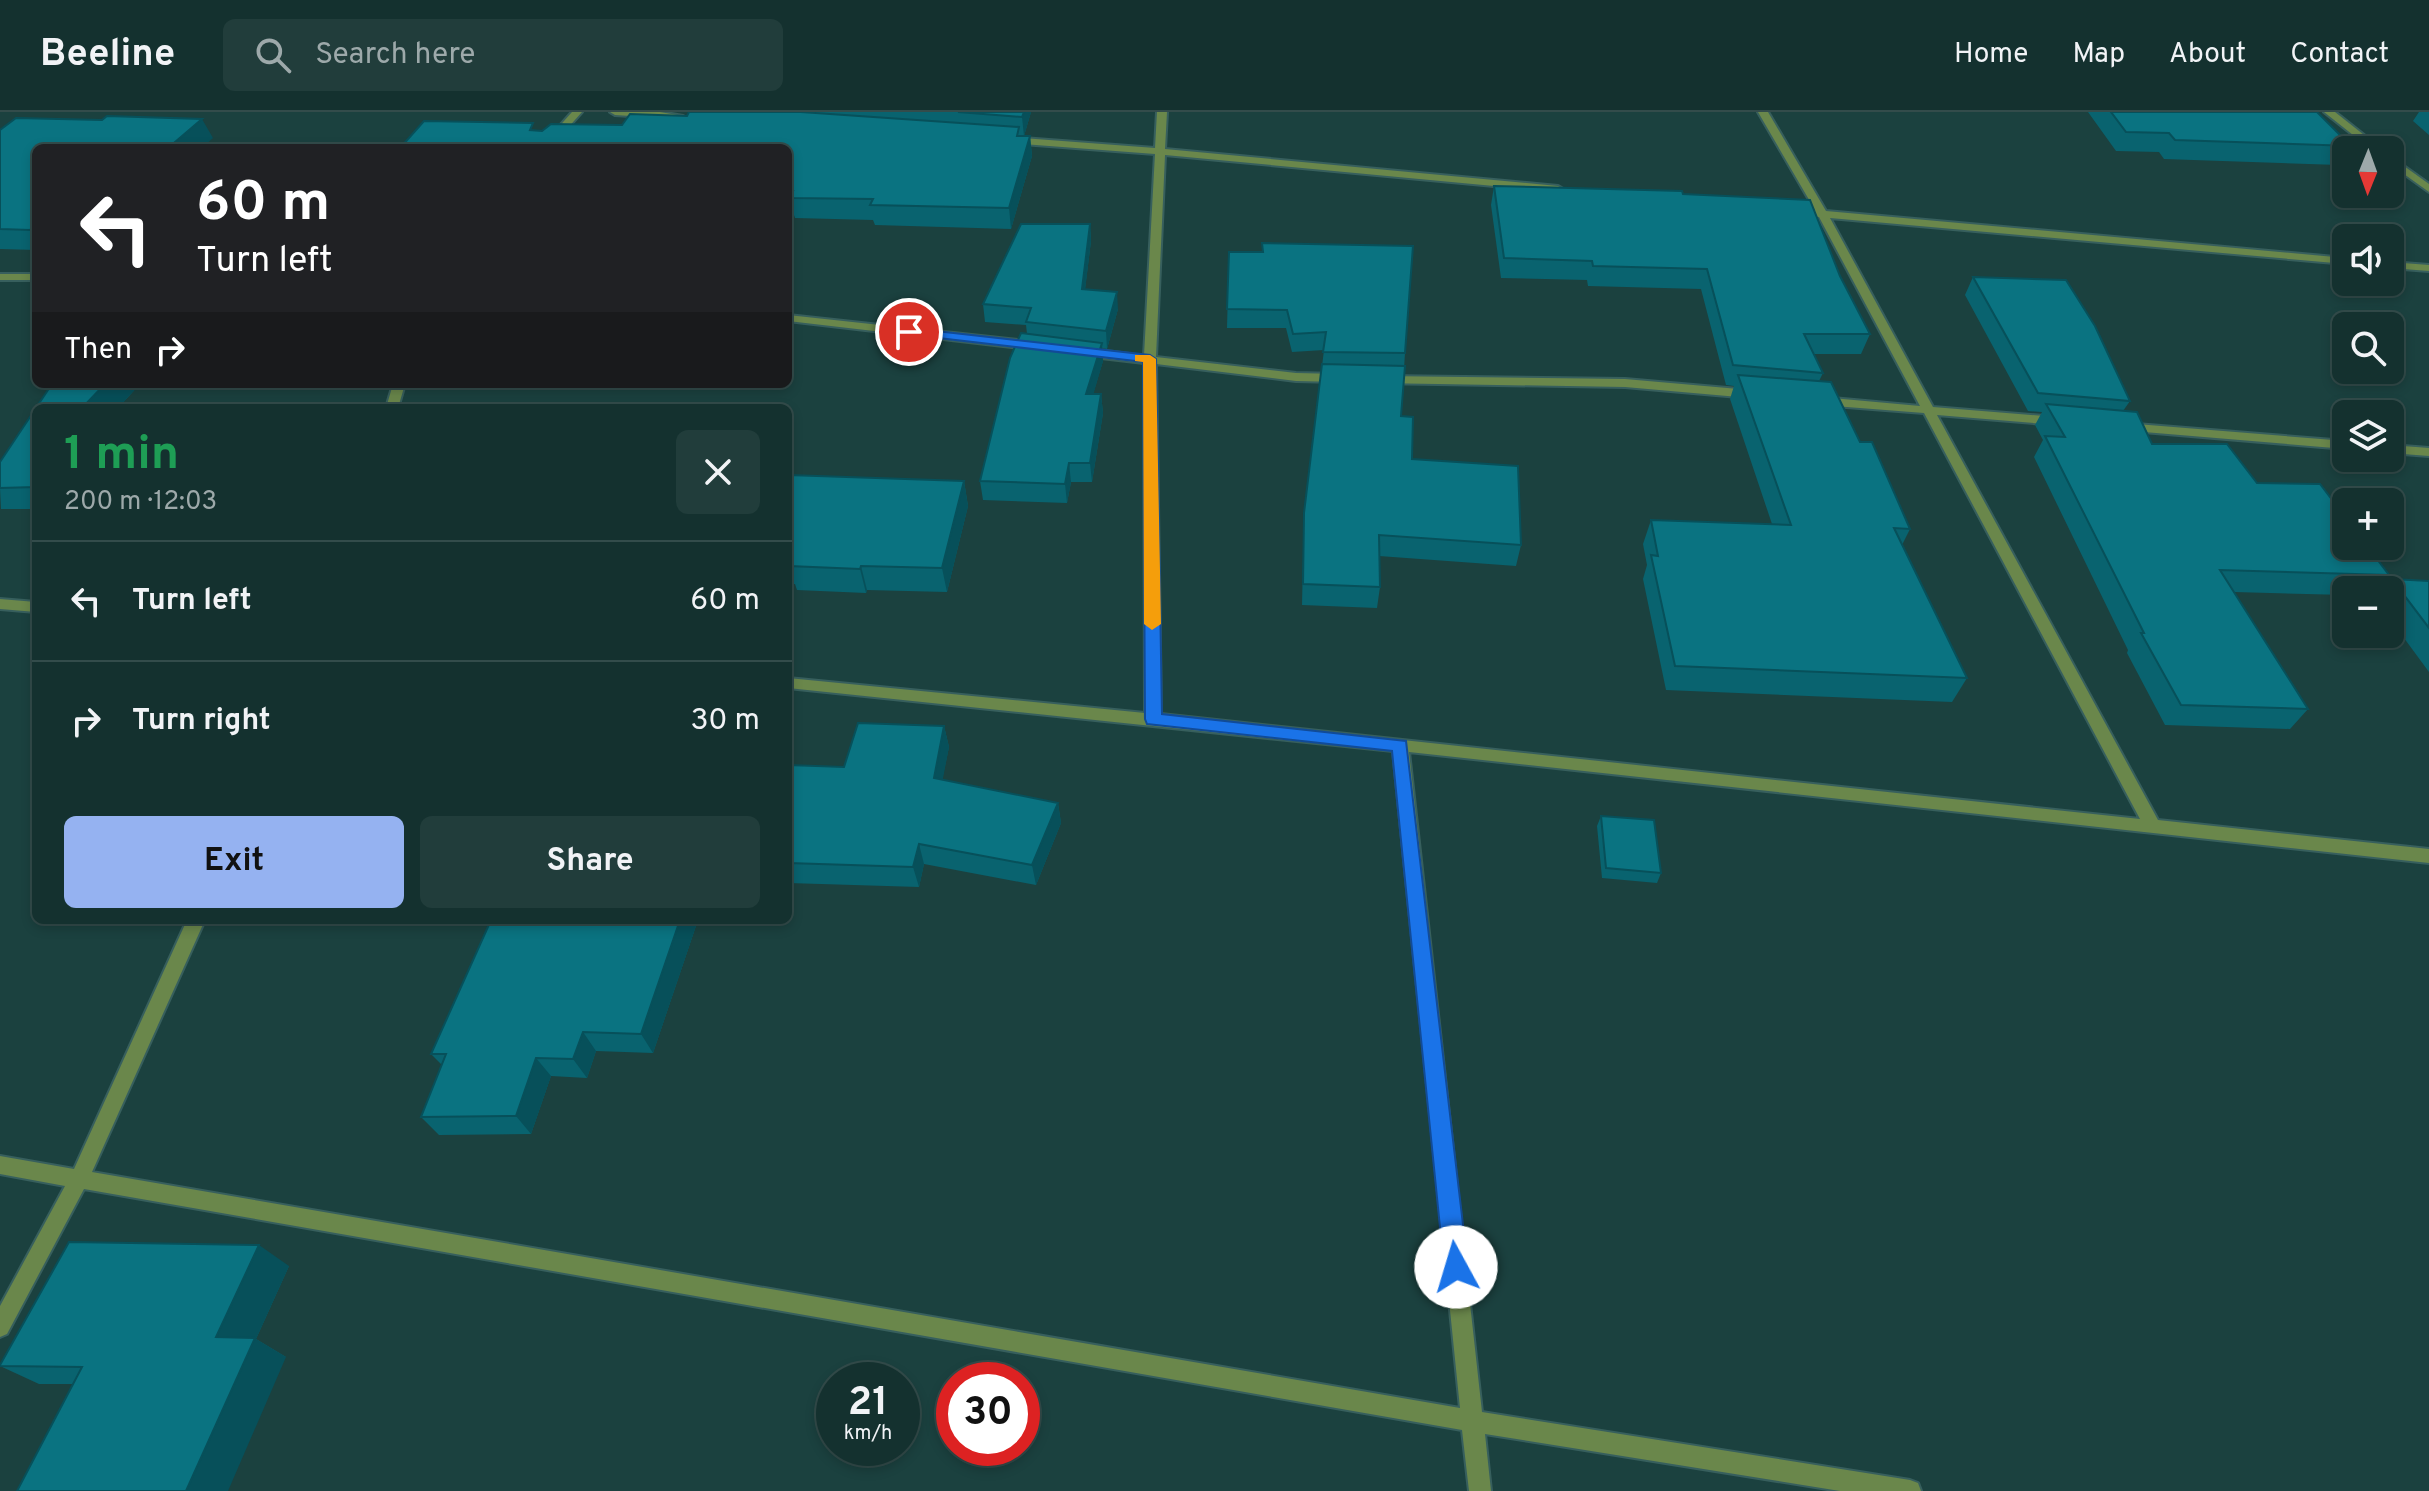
<!DOCTYPE html>
<meta charset="utf-8">
<style>
:root{--surface:#14312f;--page:#213d3b;--text:#f1f3f6;--muted:#9da9aa;--line:#334c4b;--accent:#95b2f1}
body{margin:0;font-family:Overpass,sans-serif;background:var(--page);color:var(--text);height:100vh;display:flex;flex-direction:column;font-size:30px;white-space:nowrap}
*{box-sizing:border-box;margin:0}
p{font-size:26px;color:var(--muted)}
.icon{flex:none;width:44px;height:44px;fill:none;stroke:currentColor;stroke-width:2;stroke-linecap:round;stroke-linejoin:round}
.map{position:relative;flex:1;overflow:hidden}
.details{position:absolute;left:32px;top:292px;width:760px;height:520px;display:flex;flex-direction:column;background:var(--surface);border-radius:12px;box-shadow:0 4px 12px #0003,0 0 0 2px var(--line)}
.details>*{flex:none}
.top-card{position:absolute;left:32px;top:32px;width:760px;height:244px;border-radius:12px;box-shadow:0 4px 12px #0003,0 0 0 2px var(--line);background:#202124;color:#fff;overflow:hidden}
.needle{width:52px;rotate:181deg}
.buttons{position:absolute;left:2332px;top:24px;display:grid;gap:16px}
.buttons a{display:grid;place-items:center;width:72px;height:72px;border-radius:12px;background:var(--surface);box-shadow:0 4px 12px #0003,0 0 0 2px var(--line);font-size:40px}
.speed{position:absolute;left:816px;top:1250px;display:flex;gap:16px;font-size:40px;font-weight:700;text-align:center}
.speed>*{display:grid;place-content:center;width:104px;height:104px;border-radius:50%;background:var(--surface);box-shadow:0 4px 12px #0003,0 0 0 2px var(--line);line-height:1}
.speed small{font-size:20px;font-weight:400}
.speed .limit{border:12px solid #d22;background:#fff;color:#111}
.pin{position:absolute;display:grid;place-items:center;width:68px;height:68px;color:#fff;margin:-34px;border:4px solid #fff;border-radius:50%;box-shadow:0 2px 8px #0007}
.me{position:absolute;width:88px;margin:-44px;rotate:354deg;stroke-linejoin:round;filter:drop-shadow(0 0 6px #0008)}
.turn{display:flex;align-items:center;gap:28px;height:168px;padding:0 32px;font-size:36px}
.turn .icon{width:104px;height:104px;stroke-width:2.5}
.turn b{display:block;font-size:56px;line-height:68px}
.then{display:flex;align-items:center;height:76px;padding:0 32px;background:#0003;gap:16px;font-size:30px}
.round{display:grid;place-items:center;flex:none;width:84px;height:84px;border-radius:12px;background:var(--page)}
.summary{display:flex;align-items:center;justify-content:space-between;height:136px;padding:0 32px}
h1{font-size:48px;font-weight:700;line-height:60px;color:#1e9e55}
.primary-button{display:flex;gap:16px;margin-top:auto;padding:16px 32px}
.primary-button a{flex:1;height:92px;border-radius:12px;background:var(--accent);color:#111;font-size:32px;font-weight:700;line-height:92px;text-align:center}
.primary-button a+a{background:var(--page);color:var(--text)}
ul{padding:0;list-style:none}
li{display:flex;align-items:center;gap:24px;height:120px;padding:0 32px;border-top:2px solid var(--line)}
li div{flex:1}
li b{display:block;font-size:30px}
li em{font-style:normal}
header{display:flex;align-items:center;gap:48px;box-sizing:border-box;height:112px;padding:0 40px;background:var(--surface);border-bottom:2px solid var(--line)}
header strong{font-size:38px}
nav{display:flex;gap:44px;margin-inline-start:auto;font-size:28px}
.search{width:560px;height:72px;background:var(--page);display:flex;align-items:center;gap:20px;box-sizing:border-box;padding:0 28px;border-radius:12px;color:var(--muted);font-size:30px}
.map>svg:first-child{display:block}
.lines{fill:none;stroke-linecap:round;stroke-linejoin:round}
.street-casing{stroke:#375f5d;stroke-width:4}
.street{fill:#6a874b;fill-rule:evenodd}
.wall{fill:#09636f}
.shaded-wall{fill:#07505a}
.building{fill:#0a7381;stroke:#07505a;stroke-width:2}
.route{fill:#1a73e8;stroke:#114b97;stroke-width:2}
.slow{fill:#f59e0b}
</style>
<header>
<strong>Beeline</strong>
<div class="search"><svg class="icon" aria-label="search" viewBox="0 0 24 24"><circle cx="10" cy="10" r="6"/><path d="M15 15l6 6"/></svg>Search here</div>
<nav><a>Home</a><a>Map</a><a>About</a><a>Contact</a></nav>
</header>
<div class="map">
<svg width="2429" height="1379" viewBox="0 0 2429 1379">
<rect width="100%" height="100%" fill="#1b413f"/>
<g class="lines">
<defs>
<path id="street" d="M 572,0 L 582,0 L 550,36 L 540,36 Z
M 610,0 L 660,0 L 683,4 L 678,7 L 615,3 Z
M 1157,0 L 1167,0 L 1165,37 L 1558,74 L 1563,77 L 1558,80 L 1165,43 L 1156,245 L 1296,261 L 1339,262 L 1345,266 L 1339,270 L 1296,269 L 1156,252 L 1161,602 L 2140,707 L 1924,301 L 1821,293 L 1815,289 L 1821,285 L 1920,294 L 1819,105 L 1797,103 L 1792,100 L 1797,97 L 1815,98 L 1758,0 L 1768,0 L 1826,99 L 2346,146 L 2346,152 L 1830,106 L 1933,295 L 2057,305 L 2063,309 L 2057,313 L 1937,303 L 2158,708 L 2429,737 L 2429,751 L 1409,640 L 1482,1300 L 1910,1368 L 1918,1371 L 1921,1379 L 1840,1379 L 1485,1322 L 1491,1379 L 1469,1379 L 1462,1318 L 84,1077 L 7,1222 L 0,1225 L 0,1194 L 65,1074 L 0,1062 L 0,1044 L 74,1057 L 187,808 L 205,808 L 92,1060 L 1460,1296 L 1393,639 L 788,576 L 788,566 L 1145,601 L 1144,251 L 1084,244 L 1078,240 L 1084,236 L 1144,244 L 1155,42 L 1008,31 L 1003,28 L 1008,25 L 1155,36 Z
M 2324,0 L 2335,0 L 2383,38 L 2372,38 Z
M 2390,44 L 2429,72 L 2429,80 L 2390,52 Z
M 2390,150 L 2429,153 L 2429,159 L 2390,156 Z
M 0,162 L 36,162 L 36,168 L 0,168 Z
M 788,203 L 1037,230 L 1043,234 L 1037,238 L 788,209 Z
M 1382,264 L 1625,267 L 1750,278 L 1756,282 L 1750,286 L 1625,275 L 1378,271 L 1378,265 Z
M 393,272 L 405,272 L 398,296 L 386,296 Z
M 2124,311 L 2346,329 L 2346,337 L 2120,318 L 2120,312 Z
M 2390,333 L 2429,336 L 2429,344 L 2390,341 Z
M 0,487 L 36,490 L 36,500 L 0,497 Z"/>
</defs>
<use href="#street" class="street-casing"/>
<use href="#street" class="street"/>
</g>
<path class="wall" d="M 689,0 L 1031,0 L 1024,24 L 1030,24 L 1032,44 L 1011,117 L 875,113 L 873,108 L 795,106 L 793,100 L 788,99 L 788,36 L 536,19 L 622,13 L 687,4 Z
M 2088,0 L 2317,0 L 2351,34 L 2348,38 L 2346,38 L 2346,41 L 2339,53 L 2164,47 L 2159,40 L 2116,39 Z
M 2419,0 L 2429,0 L 2429,23 L 2413,9 Z
M 0,18 L 213,26 L 36,36 L 36,138 L 0,137 Z
M 1494,74 L 1683,82 L 1840,164 L 1870,222 L 1861,242 L 1813,242 L 1823,261 L 1819,269 L 1860,330 L 1910,417 L 1902,433 L 1967,566 L 1952,590 L 1666,578 L 1643,467 L 1647,453 L 1643,432 L 1651,408 L 1772,412 L 1730,287 L 1734,274 L 1726,273 L 1701,177 L 1588,174 L 1587,168 L 1501,166 L 1491,93 Z
M 1090,112 L 1091,129 L 1085,177 L 1118,197 L 1107,237 L 1102,236 L 1103,249 L 1093,282 L 1101,282 L 1103,301 L 1092,370 L 1071,370 L 1067,391 L 983,388 L 980,369 L 1027,222 L 1026,213 L 985,210 L 983,192 Z
M 1229,140 L 1405,241 L 1401,304 L 1412,347 L 1521,433 L 1516,454 L 1379,444 L 1380,475 L 1377,496 L 1302,493 L 1304,401 L 1324,238 L 1292,240 L 1286,216 L 1227,216 Z
M 1973,165 L 2130,289 L 2123,299 L 2152,332 L 2257,371 L 2389,463 L 2376,478 L 2346,478 L 2346,483 L 2234,480 L 2308,597 L 2290,617 L 2165,613 L 2127,541 L 2128,538 L 2034,345 L 2043,328 L 2035,313 L 2042,300 L 2028,299 L 1965,183 Z
M 52,272 L 140,272 L 118,296 L 36,296 L 36,397 L 1,397 L 0,376 L 15,376 L 0,376 L 0,350 Z
M 788,363 L 964,369 L 968,394 L 947,480 L 867,478 L 866,481 L 797,478 L 795,472 L 788,472 Z
M 2392,467 L 2429,469 L 2429,560 L 2390,507 L 2390,478 L 2381,478 Z
M 944,614 L 949,635 L 942,668 L 1058,691 L 1061,711 L 1036,773 L 924,752 L 919,775 L 788,771 L 788,653 L 844,655 Z
M 1601,704 L 1661,761 L 1657,771 L 1602,766 L 1597,714 Z
M 698,808 L 653,941 L 596,939 L 587,966 L 551,964 L 531,1022 L 439,1023 L 421,1005 L 442,953 L 431,942 Z
M 289,1154 L 256,1227 L 286,1245 L 73,1272 L 39,1272 L 0,1254 Z"/>
<path class="shaded-wall" d="M 1024,0 L 1031,0 L 1024,24 L 1022,5 Z
M 202,7 L 213,26 L 202,36 L 168,36 Z
M 1030,24 L 1032,44 L 1011,117 L 1009,96 Z
M 36,112 L 36,127 L 30,118 Z
M 1090,112 L 1091,129 L 1083,195 L 1082,177 Z
M 1117,180 L 1118,197 L 1107,237 L 1106,219 Z
M 1102,231 L 1103,249 L 1088,301 L 1086,282 Z
M 105,272 L 140,272 L 118,296 L 82,296 Z
M 1101,282 L 1103,301 L 1092,370 L 1090,351 Z
M 1069,351 L 1071,370 L 1067,391 L 1065,372 Z
M 964,369 L 968,394 L 947,480 L 942,456 Z
M 861,454 L 867,478 L 866,481 L 860,457 Z
M 944,614 L 949,635 L 939,687 L 934,666 Z
M 1058,691 L 1061,711 L 1036,773 L 1032,753 Z
M 919,732 L 924,752 L 919,775 L 913,755 Z
M 680,808 L 698,808 L 653,941 L 641,922 Z
M 583,920 L 596,939 L 587,966 L 573,947 Z
M 536,946 L 551,964 L 531,1022 L 516,1004 Z
M 259,1133 L 289,1154 L 256,1227 L 286,1245 L 228,1379 L 186,1379 L 216,1225 Z"/>
<path class="building" d="M 689,0 L 801,0 L 1019,15 L 1017,24 L 1030,24 L 1009,96 L 870,93 L 873,87 L 790,86 L 793,79 L 788,79 L 788,36 L 400,36 L 424,9 L 533,11 L 530,18 L 542,19 L 551,12 L 622,13 L 630,2 L 687,4 Z
M 958,0 L 1024,0 L 1022,5 Z
M 2111,0 L 2317,0 L 2351,34 L 2175,28 L 2169,21 L 2126,20 Z
M 107,4 L 202,7 L 168,36 L 36,36 L 36,112 L 30,118 L 0,117 L 0,18 L 16,6 L 102,8 Z
M 1494,74 L 1682,79 L 1683,82 L 1810,88 L 1840,164 L 1870,222 L 1804,222 L 1823,261 L 1733,253 L 1707,157 L 1593,154 L 1592,149 L 1504,146 Z
M 1021,112 L 1090,112 L 1082,177 L 1117,180 L 1106,219 L 1026,210 L 1031,196 L 983,192 Z
M 1262,131 L 1413,134 L 1405,241 L 1323,240 L 1326,220 L 1293,222 L 1287,198 L 1227,197 L 1229,140 L 1263,140 Z
M 1973,165 L 2066,168 L 2095,214 L 2130,289 L 2038,281 Z
M 1021,221 L 1102,231 L 1086,282 L 1101,282 L 1090,351 L 1069,351 L 1065,372 L 980,369 L 1010,246 Z
M 1322,252 L 1405,254 L 1401,304 L 1413,305 L 1412,347 L 1518,354 L 1521,433 L 1379,423 L 1380,475 L 1303,472 L 1304,401 Z
M 1738,263 L 1831,270 L 1860,330 L 1872,330 L 1910,417 L 1894,416 L 1967,566 L 1675,554 L 1651,443 L 1658,444 L 1651,408 L 1791,413 Z
M 52,272 L 105,272 L 82,296 L 36,296 L 36,375 L 0,376 L 0,350 Z
M 2046,292 L 2137,300 L 2152,332 L 2227,332 L 2257,371 L 2320,372 L 2346,406 L 2346,434 L 2367,434 L 2389,463 L 2220,458 L 2308,597 L 2181,593 L 2141,521 L 2144,521 L 2045,324 L 2065,325 Z
M 788,363 L 964,369 L 942,456 L 861,454 L 860,457 L 789,454 L 792,448 L 788,448 Z
M 2392,467 L 2429,469 L 2429,516 Z
M 858,611 L 944,614 L 934,666 L 1058,691 L 1032,753 L 919,732 L 913,755 L 788,751 L 788,653 L 844,655 Z
M 1601,704 L 1654,708 L 1661,761 L 1606,756 Z
M 491,808 L 680,808 L 641,922 L 583,920 L 573,947 L 536,946 L 516,1004 L 421,1005 L 446,942 L 431,942 Z
M 69,1130 L 259,1133 L 216,1225 L 255,1226 L 186,1379 L 17,1379 L 82,1255 L 0,1254 L 0,1253 Z"/>
<path class="route" d="M 909,216 L 1150,243 L 1156,247 L 1162,602 L 1406,629 L 1468,1155 L 1464,1164 L 1456,1167 L 1448,1164 L 1444,1155 L 1392,639 L 1147,612 L 1145,607 L 1143,250 L 904,222 L 904,217 Z"/>
<path class="slow" d="M 1135,243 L 1150,243 L 1156,247 L 1161,512 L 1152,518 L 1144,512 L 1143,250 L 1135,249 Z"/>
</svg>
<div class="buttons">
<a><svg class="needle" viewBox="-14 -14 28 28"><path d="M0-13l5 13h-10z" fill="#e53935"/><path d="M0 13l5-13h-10z" fill="#9da9aa"/></svg></a>
<a><svg class="icon" aria-label="sound" viewBox="0 0 24 24"><path d="M4 9h4l5-4v14l-5-4H4zM17 9q2 3 0 6"/></svg></a>
<a><svg class="icon" aria-label="search" viewBox="0 0 24 24"><circle cx="10" cy="10" r="6"/><path d="M15 15l6 6"/></svg></a>
<a><svg class="icon" aria-label="layers" viewBox="0 0 24 24"><path d="M12 4l9 5-9 5-9-5zM3 14l9 5 9-5"/></svg></a>
<a>+</a>
<a>−</a>
</div>
<div class="speed"><div>21<small>km/h</small></div><div class="limit">30</div></div>
<div class="pin" style="left:909px;top:220px;background:#d93025"><svg class="icon" aria-label="arrive" viewBox="0 0 24 24"><path d="M6 21V4h12l-3 4 3 4H6"/></svg></div>
<svg class="me" style="left:1456px;top:1155px" viewBox="-20 -20 40 40"><circle r="19" fill="#fff"/><path d="M0-13L10 11 0 6-10 11z" fill="#1a73e8"/></svg>
<div class="top-card">
<div class="turn"><svg class="icon" aria-label="left" viewBox="0 0 24 24"><path d="M17 20v-9H6M10 6l-5 5 5 5"/></svg><div><b>60 m</b>Turn left</div></div>
<div class="then">Then<svg class="icon" aria-label="right" viewBox="0 0 24 24"><path d="M7 20v-9h11M14 6l5 5-5 5"/></svg></div>
</div>
<section class="details">
<div class="summary"><div><h1>1 min</h1><p>200 m · 12:03</p></div><a class="round"><svg class="icon" aria-label="close" viewBox="0 0 24 24"><path d="M6 6l12 12M18 6L6 18"/></svg></a></div>
<ul>
<li><svg class="icon" aria-label="left" viewBox="0 0 24 24"><path d="M17 20v-9H6M10 6l-5 5 5 5"/></svg><div><b>Turn left</b></div><em>60 m</em></li>
<li><svg class="icon" aria-label="right" viewBox="0 0 24 24"><path d="M7 20v-9h11M14 6l5 5-5 5"/></svg><div><b>Turn right</b></div><em>30 m</em></li>
</ul>
<div class="primary-button"><a>Exit</a><a>Share</a></div>
</section>
</div>
